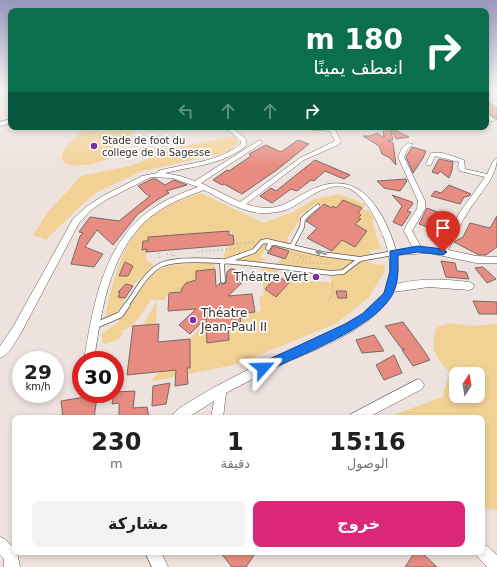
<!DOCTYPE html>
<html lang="ar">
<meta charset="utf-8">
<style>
:root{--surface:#fff;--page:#f2f2f2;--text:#202124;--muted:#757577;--accent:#db2777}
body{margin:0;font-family:"DejaVu Sans","Noto Sans Arabic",sans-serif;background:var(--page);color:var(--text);direction:rtl;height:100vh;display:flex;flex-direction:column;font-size:15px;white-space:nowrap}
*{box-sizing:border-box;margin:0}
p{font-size:13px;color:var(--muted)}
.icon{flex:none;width:22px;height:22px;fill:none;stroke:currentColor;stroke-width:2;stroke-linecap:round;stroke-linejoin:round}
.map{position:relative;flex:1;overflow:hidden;direction:ltr}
.drawer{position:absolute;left:12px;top:415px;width:473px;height:140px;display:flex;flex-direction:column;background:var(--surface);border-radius:8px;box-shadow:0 2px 6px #0003;direction:rtl}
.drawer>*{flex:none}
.top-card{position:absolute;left:8px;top:8px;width:481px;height:122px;border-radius:8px;box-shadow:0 2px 6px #0003;direction:rtl;background:#0b6e4f;color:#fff;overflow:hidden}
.needle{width:26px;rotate:12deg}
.tools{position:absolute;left:449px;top:367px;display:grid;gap:8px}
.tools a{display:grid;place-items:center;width:36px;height:36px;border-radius:8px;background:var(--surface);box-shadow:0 2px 6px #0003;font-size:20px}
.speed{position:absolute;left:12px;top:351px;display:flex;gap:8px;font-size:20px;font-weight:700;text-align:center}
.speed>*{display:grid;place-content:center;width:52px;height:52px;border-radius:50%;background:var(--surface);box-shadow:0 2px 6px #0003;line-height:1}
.speed small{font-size:10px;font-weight:400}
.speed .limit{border:6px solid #d22;background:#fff;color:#111}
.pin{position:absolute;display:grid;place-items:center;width:34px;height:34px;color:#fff;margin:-41px -17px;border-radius:50% 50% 50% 0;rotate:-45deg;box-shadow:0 0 4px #0007}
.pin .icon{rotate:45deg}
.me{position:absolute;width:44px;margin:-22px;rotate:65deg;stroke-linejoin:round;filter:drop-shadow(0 0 3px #0008)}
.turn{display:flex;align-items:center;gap:14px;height:84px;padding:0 20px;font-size:18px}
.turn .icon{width:52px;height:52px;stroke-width:2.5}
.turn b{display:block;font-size:28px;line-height:34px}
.lanes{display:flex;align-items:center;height:38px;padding:0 20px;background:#0003;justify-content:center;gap:20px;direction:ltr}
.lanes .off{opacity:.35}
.eta{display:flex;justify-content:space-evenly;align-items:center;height:68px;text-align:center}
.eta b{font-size:24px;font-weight:800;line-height:28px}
.primary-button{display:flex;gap:8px;margin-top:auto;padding:8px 20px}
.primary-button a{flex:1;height:46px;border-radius:8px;background:var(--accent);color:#fff;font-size:16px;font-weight:800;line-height:46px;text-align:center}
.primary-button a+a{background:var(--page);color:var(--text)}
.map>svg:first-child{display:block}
.green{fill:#f2d194;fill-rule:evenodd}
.building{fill:#e88c82;stroke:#746967}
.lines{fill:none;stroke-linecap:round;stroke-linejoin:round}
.service-far2-casing{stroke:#655b57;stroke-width:4.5}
.service-far1-casing{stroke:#655b57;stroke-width:5.5}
.service-casing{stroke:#655b57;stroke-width:7}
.minor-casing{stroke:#655b57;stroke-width:1}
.path{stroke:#b3aaa7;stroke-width:1.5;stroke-dasharray:1 3;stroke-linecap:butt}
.service-far2{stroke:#fff;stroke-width:3.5}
.service-far1{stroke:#fff;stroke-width:4}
.service{stroke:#fff;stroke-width:5.5}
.minor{fill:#fff;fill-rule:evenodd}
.oneway{fill:#9a9796}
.route{fill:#1a73e8;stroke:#114b97}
.poi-dot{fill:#7d31a2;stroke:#fff;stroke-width:1.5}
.labels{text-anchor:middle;stroke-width:3.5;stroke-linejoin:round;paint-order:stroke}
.far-poi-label{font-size:10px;fill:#342f2e;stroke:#fff;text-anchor:start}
.poi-label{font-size:12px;fill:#342f2e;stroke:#fff;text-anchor:end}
</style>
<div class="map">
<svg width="497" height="567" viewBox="0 0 497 567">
<rect width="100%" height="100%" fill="#ede2dd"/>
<path class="green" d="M 87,127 L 138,127 C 128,138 118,152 105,160 C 96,164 54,173 63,152 C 66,144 80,133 87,127 Z
M 235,136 L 239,143 L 228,152 L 142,171 L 97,192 L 77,209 L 46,240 L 33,235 L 48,212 L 81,176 L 131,166 L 170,149 Z
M 201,193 L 263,223 L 291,213 L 315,199 L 329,196 L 332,196 L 336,194 L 353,199 L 366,205 L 362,209 L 369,211 L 374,218 L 372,222 L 381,249 L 370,250 L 373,258 L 361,260 L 376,265 L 384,264 L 385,271 L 368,298 L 337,323 L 238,364 L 150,382 L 160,371 L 190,368 L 190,339 L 206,321 L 207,343 L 229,340 L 229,331 L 223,331 C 229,325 246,328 241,313 L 245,307 L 246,313 L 261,311 L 259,297 L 264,296 L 261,266 L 271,267 L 281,259 L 284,260 L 289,251 L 272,245 L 267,241 L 266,249 L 260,257 L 267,259 L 254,265 L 224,262 L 224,253 L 230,244 L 234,244 L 232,232 L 148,237 L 148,241 L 143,241 L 142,249 L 147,249 L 146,259 L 154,266 L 134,284 L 116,314 L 104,322 C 113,279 123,231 163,208 C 175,201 189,198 201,193 ZM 343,200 L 362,208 L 358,213 L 361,215 L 358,218 L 360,219 L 355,225 L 355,247 L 342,240 L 327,255 L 290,246 L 287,239 L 300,219 L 299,216 L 316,203 L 322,206 L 324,204 L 334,209 ZM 279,268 L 331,274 L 332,283 L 304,280 L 304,277 L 277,276 Z
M 214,262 L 215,269 L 196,271 L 196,277 L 202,276 C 195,283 179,280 182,294 L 169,293 L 164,300 L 151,300 L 133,326 L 123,330 C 121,342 114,341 104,344 L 102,342 L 102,334 L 118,322 L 138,289 L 147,278 L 161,269 L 172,265 Z
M 156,302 L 157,303 L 156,324 L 143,325 Z
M 448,323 L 472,326 L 497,324 L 497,510 L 482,508 L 482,418 L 385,418 L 442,397 L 450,374 C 436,355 430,353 436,328 ZM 456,374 L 478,374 L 478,396 L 456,396 Z"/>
<path class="building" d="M 486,101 L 497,108 L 497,120 L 486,111 Z
M 383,128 L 391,130 L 393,140 L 388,141 L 393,143 L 396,165 L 390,158 L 382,154 L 379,146 L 363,136 L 370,136 L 377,133 L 384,138 Z
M 391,128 L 409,137 L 396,139 Z
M 298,140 L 309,144 L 278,169 L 242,194 L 224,184 L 222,185 L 213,180 L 227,170 L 229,171 L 251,156 L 249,154 L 266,145 L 281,152 Z
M 412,147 L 426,151 L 423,158 L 413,173 L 406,157 Z
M 439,159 L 453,162 L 452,170 L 449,178 L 440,171 L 438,174 L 432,172 Z
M 315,160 L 350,175 L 344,179 L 325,171 L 314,181 L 311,180 L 297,191 L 291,189 L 272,203 L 260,196 L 271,188 L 276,191 Z
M 152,179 L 156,179 L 165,185 L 174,180 L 187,185 L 166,191 L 169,193 L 157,200 L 138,214 L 113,245 L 97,230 L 85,247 L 103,254 L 94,267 L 71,264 L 80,236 L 83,233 L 79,232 L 90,217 L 119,221 L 150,196 L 146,194 L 138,186 Z
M 406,179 L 407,181 L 400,191 L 384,188 L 377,181 Z
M 449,185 L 471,194 L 469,196 L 464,197 L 460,204 L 431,196 L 435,191 L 441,193 Z
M 392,195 L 412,202 L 413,204 L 407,211 L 411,212 L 402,226 L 393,222 L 402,206 Z
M 343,200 L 362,208 L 358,213 L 361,215 L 358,218 L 361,219 L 355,224 L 367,231 L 355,247 L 342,240 L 332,251 L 307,238 L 317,228 L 306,221 L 324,204 L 332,208 L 333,206 L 336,208 Z
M 427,208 L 448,216 L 441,232 L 419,224 Z
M 497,216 L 497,247 L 486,255 L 479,255 L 454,242 L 463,237 L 470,223 L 490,228 Z
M 229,231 L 229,235 L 233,235 L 234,244 L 230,245 L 146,252 L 147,249 L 142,250 L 143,241 L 148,241 L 148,237 Z
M 273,246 L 289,251 L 285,259 L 267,253 L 270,251 Z
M 441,261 L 455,263 L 457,271 L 466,272 L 469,279 L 446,277 Z
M 125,262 L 133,266 L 128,276 L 119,276 Z
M 483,267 L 496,279 L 487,283 L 475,268 Z
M 215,269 L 216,287 L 220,283 L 223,284 L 226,283 L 227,272 L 230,269 L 234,269 L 239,274 L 241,272 L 248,277 L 228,296 L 252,294 L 255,312 L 242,313 L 240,323 L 235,327 L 228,328 L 229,340 L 207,343 L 206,318 L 190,334 L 179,325 L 196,309 L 168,311 L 169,293 L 181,292 L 182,288 L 186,283 L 196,280 L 196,271 Z
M 277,276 L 289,283 L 276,297 L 265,289 Z
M 126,284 L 133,286 L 125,298 L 118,297 L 120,292 L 118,292 Z
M 336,291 L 346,291 L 347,298 L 338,298 Z
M 473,301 L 497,302 L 497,314 L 479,314 Z
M 403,322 L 422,348 L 430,360 L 413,366 L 402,350 L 405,349 L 402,349 L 385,326 Z
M 159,324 L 158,342 L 190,339 L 190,368 L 187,368 L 188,384 L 175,386 L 176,370 L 127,375 L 133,326 Z
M 374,335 L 384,351 L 362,353 L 356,340 Z
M 394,355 L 402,373 L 384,380 L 376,365 Z
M 170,383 L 166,404 L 152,406 L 153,386 Z
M 135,391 L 133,408 L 147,407 L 149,418 L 119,418 L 119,403 L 112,404 L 114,394 L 115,392 Z
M 85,397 L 97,397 L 94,418 L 63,418 L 61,401 Z
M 220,552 L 256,552 L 246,567 L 232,567 Z
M 415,552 L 421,552 L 437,567 L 405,567 Z"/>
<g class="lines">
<defs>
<path id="service-far2" d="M 307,215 L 318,206"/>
<path id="service-far1" d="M 292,246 L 302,227 L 303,219 L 308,214
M 268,248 L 271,242
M 226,261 L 254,251 L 262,242 L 267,241 L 322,254 L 360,259 L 393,253
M 223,281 L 222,264 L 224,262
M 126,306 C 136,293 144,275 159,266 C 184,251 297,270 331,273 L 343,272 L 360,259"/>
<path id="service" d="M 94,326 L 120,315 L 127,305"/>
<path id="minor" d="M 486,96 L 497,103 L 497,106 L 486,99 Z
M 486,112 L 494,119 L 494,121 L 490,121 L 486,117 Z
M 11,119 L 11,123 L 0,126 L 0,122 Z
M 225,127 L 231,127 L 246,139 L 246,146 C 222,165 193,166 165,173 L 180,176 L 195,181 L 258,141 L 262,141 L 262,143 L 201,183 L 240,202 L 300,158 L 335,141 L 330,131 L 301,129 L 298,127 L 334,128 L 341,141 L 338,145 L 304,160 L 246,204 C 281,216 289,198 318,187 C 362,170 385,214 396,250 L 413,248 L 404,231 L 407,224 L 417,209 L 418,201 L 398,157 L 402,148 L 408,143 L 413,144 L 407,150 L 404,157 L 425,201 L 425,209 L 412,231 L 421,247 L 441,249 L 460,212 L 485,177 L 460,171 L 458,167 L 459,162 L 435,156 L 431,165 L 427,165 L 426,164 L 431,153 L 443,153 L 464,160 L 465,169 L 487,174 L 494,160 L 497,158 C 497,178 478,195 468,212 C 460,224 455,237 448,250 L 476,256 L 497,257 L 497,263 L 476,263 L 429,253 L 397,255 L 398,270 L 396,284 C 420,278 444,279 469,282 L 472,283 L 474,286 L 472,289 L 469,290 L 429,287 L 393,292 C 376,328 318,348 283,364 C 264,373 245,383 226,393 L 223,418 L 211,418 L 214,401 L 187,418 L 171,418 C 175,408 191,402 199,396 C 223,382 249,369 274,357 C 307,343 362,324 383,294 C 394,278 390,254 384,238 C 377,221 367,198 350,189 C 328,178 305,202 286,210 C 279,212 273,213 265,213 C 244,214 222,199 204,190 C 188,196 171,202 157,212 C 110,245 102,308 94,360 L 84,360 C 93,306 103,242 152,209 C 166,199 182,193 198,187 L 172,178 L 151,177 L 106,200 L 91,210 L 79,223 L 21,333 C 15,342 10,354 0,358 L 0,346 L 13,327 L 73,219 L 86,207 L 101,197 L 142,176 L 157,173 L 158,171 C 186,163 217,163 241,144 L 241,141 Z
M 418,379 L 422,381 L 424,385 L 422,389 L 367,418 L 349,418 L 351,414 Z
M 0,537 L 5,539 L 15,549 L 15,552 L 17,552 L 20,567 L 4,567 L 4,559 L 0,555 Z
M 482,544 L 487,546 L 497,555 L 497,567 L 487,567 L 477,556 L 475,552 L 482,552 Z
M 145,552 L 161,552 L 168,567 L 152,567 Z"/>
</defs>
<use href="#service-far2" class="service-far2-casing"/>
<use href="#service-far1" class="service-far1-casing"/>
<use href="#service" class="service-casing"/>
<use href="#minor" class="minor-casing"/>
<path class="path" d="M 167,250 L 167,254 L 174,254 L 174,257
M 198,252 L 238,248 L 237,244 L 254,242
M 159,253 L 160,259
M 290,253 L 312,258
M 300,257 L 307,262
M 293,262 L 330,264
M 328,301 L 333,294 L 332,279"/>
<use href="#service-far2" class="service-far2"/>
<use href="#service-far1" class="service-far1"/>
<use href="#service" class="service"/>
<use href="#minor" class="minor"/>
</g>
<defs><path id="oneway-solid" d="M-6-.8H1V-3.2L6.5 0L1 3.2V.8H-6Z"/></defs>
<use class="oneway" href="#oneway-solid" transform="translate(321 253) rotate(-167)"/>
<linearGradient id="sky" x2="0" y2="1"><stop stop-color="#9a97be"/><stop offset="0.53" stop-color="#f7f2f0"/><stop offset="1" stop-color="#f7f2f0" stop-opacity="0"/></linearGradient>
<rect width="497" height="167" fill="url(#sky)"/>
<path class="route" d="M 418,246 L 443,249 L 447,252 L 443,255 L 418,252 L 398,255 C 398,268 399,285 391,297 C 371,329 302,354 267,371 L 263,373 L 259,371 L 257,368 L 259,364 L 345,324 L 362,314 L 384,293 L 390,271 L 390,251 Z"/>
<g class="poi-dot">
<circle cx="94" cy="146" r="4"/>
<circle cx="316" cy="277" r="4"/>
<circle cx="193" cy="320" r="4"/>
</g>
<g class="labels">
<g class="far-poi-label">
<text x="102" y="144">Stade de foot du<tspan x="102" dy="12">college de la Sagesse</tspan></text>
</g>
<g class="poi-label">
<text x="308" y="281">Théatre Vert</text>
<text x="201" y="317" text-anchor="start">Théatre<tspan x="201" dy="14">Jean-Paul II</tspan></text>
</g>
</g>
</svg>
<div class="tools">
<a><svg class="needle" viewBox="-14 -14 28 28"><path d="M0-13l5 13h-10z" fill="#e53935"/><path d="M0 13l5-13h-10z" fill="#757577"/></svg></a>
</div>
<div class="speed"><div>29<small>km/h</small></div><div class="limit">30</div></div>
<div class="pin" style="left:443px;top:252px;background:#d93025"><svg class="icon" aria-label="arrive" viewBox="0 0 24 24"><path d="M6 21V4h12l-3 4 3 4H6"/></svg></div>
<svg class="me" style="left:263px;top:368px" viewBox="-20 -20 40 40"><path d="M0-17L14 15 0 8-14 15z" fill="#1a73e8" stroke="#fff" stroke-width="4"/></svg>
<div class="top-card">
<div class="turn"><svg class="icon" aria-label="right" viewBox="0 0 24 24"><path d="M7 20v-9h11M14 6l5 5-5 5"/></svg><div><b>180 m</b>انعطف يمينًا</div></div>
<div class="lanes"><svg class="icon off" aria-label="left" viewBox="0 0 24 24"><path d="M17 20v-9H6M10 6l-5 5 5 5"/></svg><svg class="icon off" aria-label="ahead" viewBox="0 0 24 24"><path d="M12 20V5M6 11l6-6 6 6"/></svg><svg class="icon off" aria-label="ahead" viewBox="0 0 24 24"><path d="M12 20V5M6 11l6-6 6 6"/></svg><svg class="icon" aria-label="right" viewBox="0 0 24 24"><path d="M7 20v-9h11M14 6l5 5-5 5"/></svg></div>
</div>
<section class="drawer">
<div class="eta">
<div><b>15:16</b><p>الوصول</p></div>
<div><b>1</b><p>دقيقة</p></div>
<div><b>230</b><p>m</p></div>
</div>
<div class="primary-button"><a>خروج</a><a>مشاركة</a></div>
</section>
</div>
